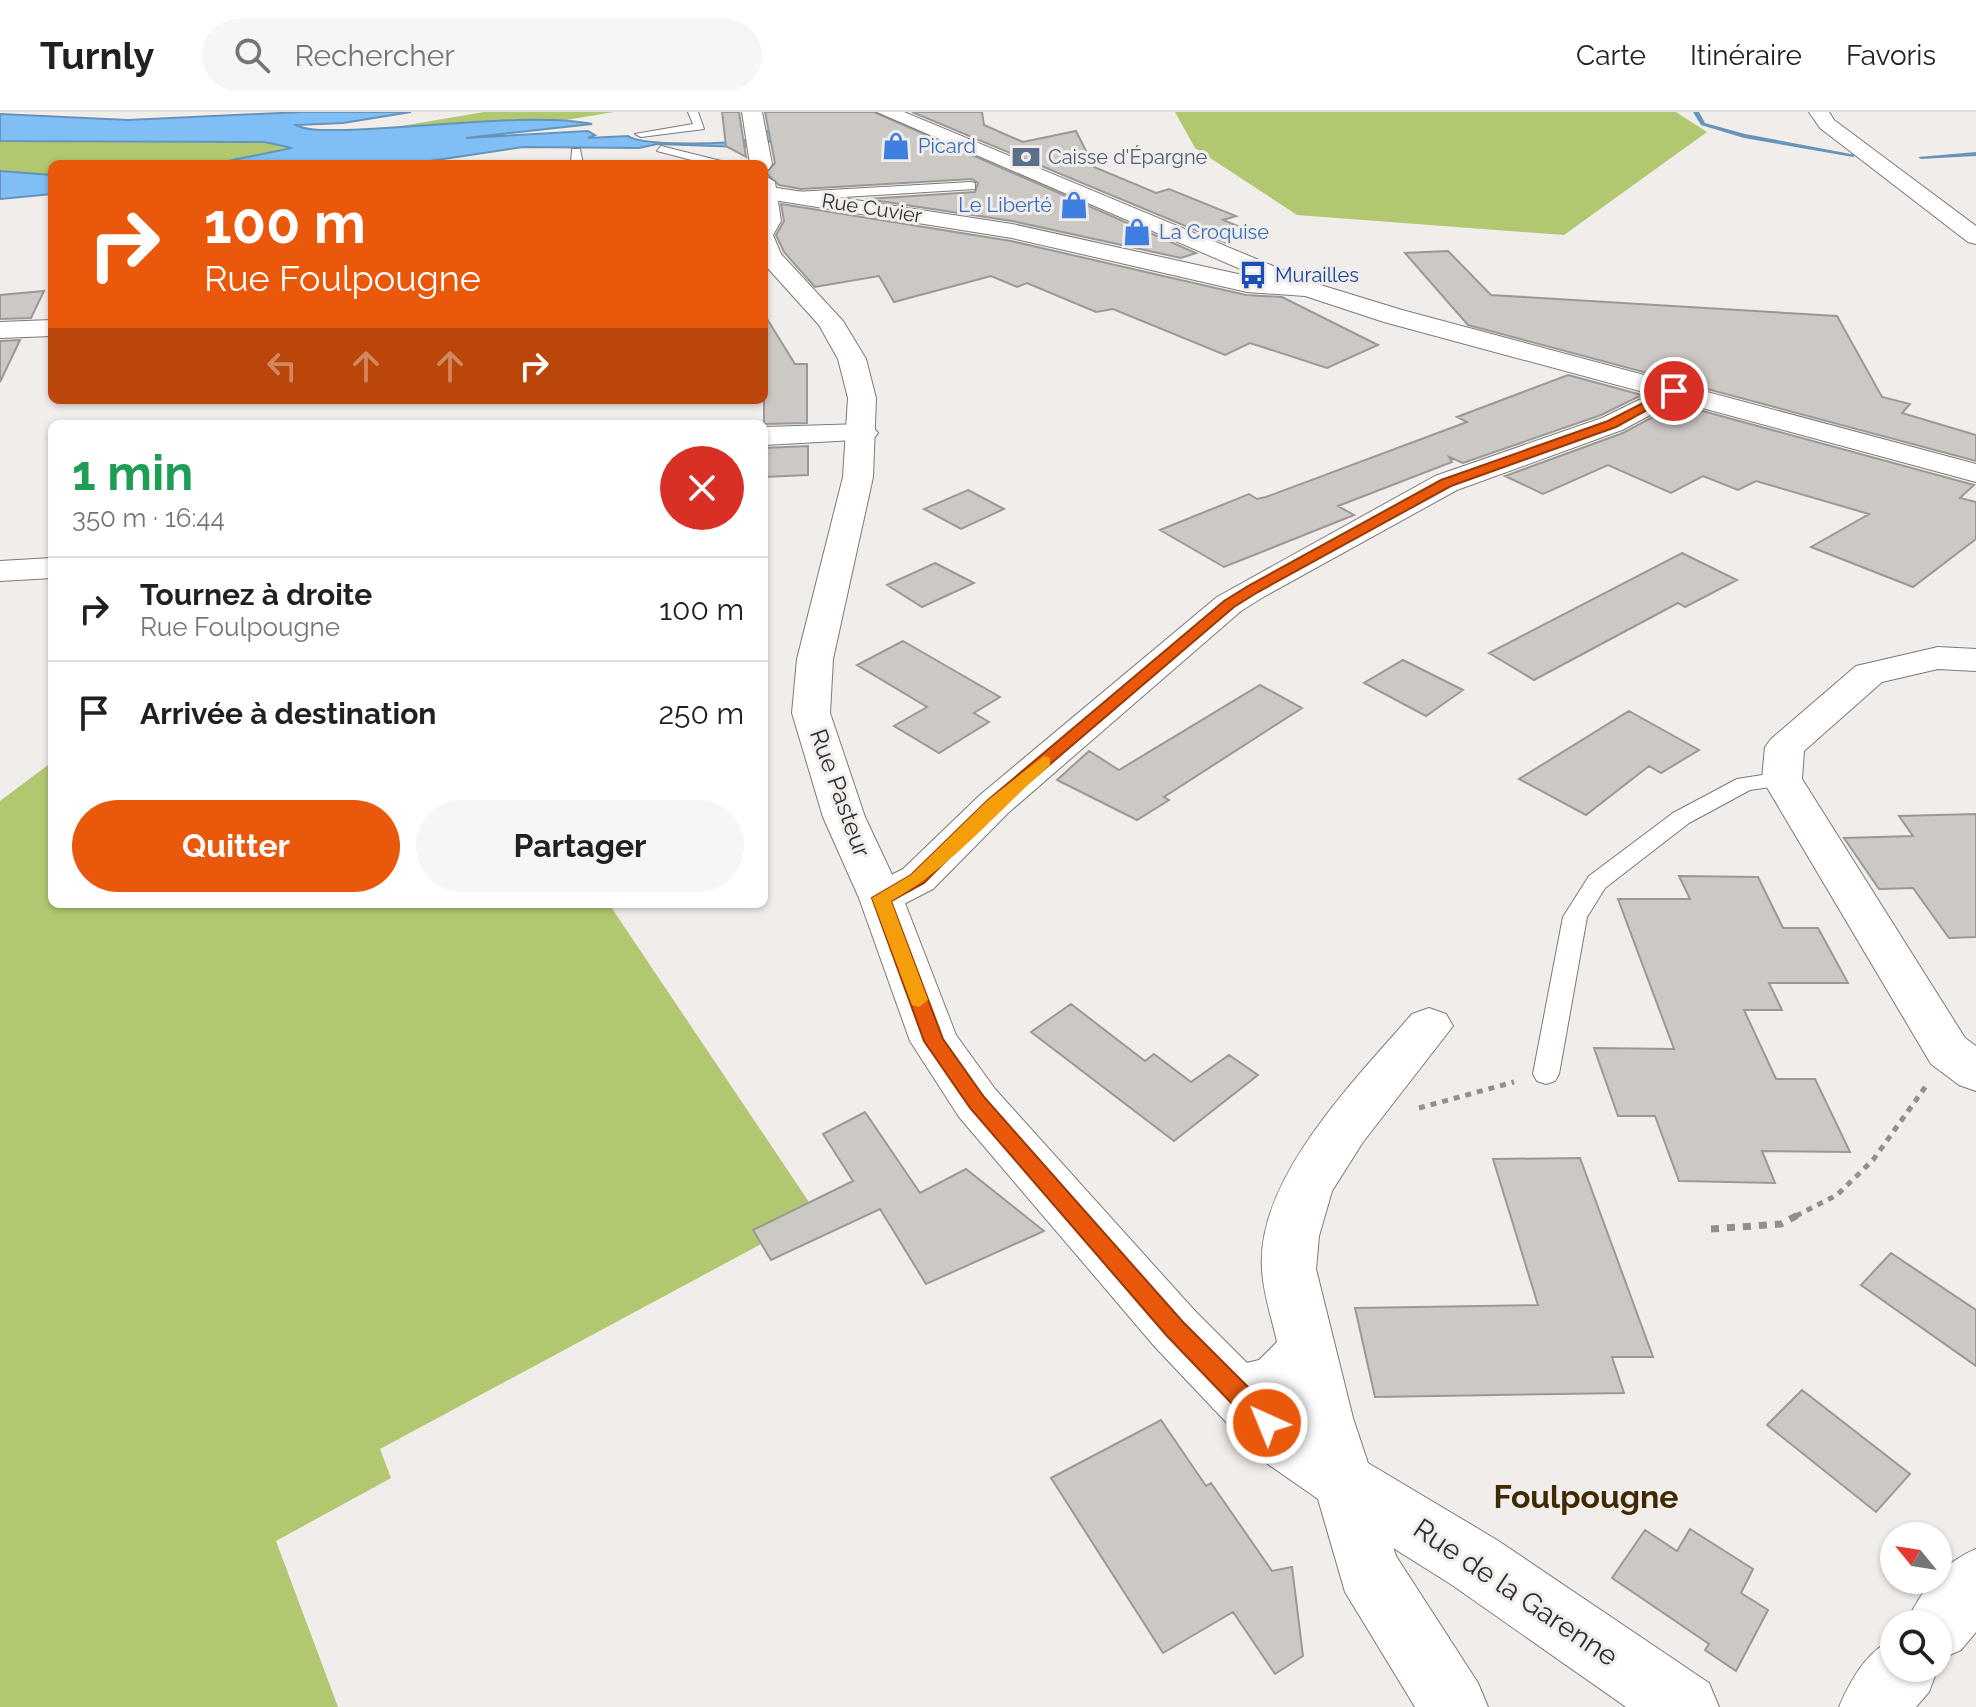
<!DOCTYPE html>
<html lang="fr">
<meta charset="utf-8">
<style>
:root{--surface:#fff;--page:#f6f6f6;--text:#202124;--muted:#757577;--line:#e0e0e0;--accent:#ea580c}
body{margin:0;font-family:Raleway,sans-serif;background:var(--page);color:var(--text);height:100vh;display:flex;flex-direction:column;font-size:30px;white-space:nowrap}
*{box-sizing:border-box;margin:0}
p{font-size:26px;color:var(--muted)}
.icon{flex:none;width:44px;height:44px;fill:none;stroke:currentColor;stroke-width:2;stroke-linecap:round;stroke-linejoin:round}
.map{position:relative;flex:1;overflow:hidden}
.sheet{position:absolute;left:48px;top:308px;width:720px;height:488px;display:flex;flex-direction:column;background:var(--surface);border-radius:12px;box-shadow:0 2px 6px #0004}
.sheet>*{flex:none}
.top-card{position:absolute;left:48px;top:48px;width:720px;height:244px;border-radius:12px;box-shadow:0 2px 6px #0004;background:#ea580c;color:#fff;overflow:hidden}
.needle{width:52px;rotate:300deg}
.fabs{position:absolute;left:1880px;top:1410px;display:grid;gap:16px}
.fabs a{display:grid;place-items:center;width:72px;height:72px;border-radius:50%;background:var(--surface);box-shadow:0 2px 6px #0004;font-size:40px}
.pin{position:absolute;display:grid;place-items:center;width:68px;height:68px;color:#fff;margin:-34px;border:4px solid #fff;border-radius:50%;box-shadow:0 2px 8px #0007}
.me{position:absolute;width:88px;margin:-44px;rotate:316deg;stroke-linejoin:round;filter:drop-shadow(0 0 6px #0008)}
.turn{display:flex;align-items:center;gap:28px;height:168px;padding:0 24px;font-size:36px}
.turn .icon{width:104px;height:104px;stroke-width:2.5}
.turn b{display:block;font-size:56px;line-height:68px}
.lanes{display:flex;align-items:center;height:76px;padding:0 24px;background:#0003;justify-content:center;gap:40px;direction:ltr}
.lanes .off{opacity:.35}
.round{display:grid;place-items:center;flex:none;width:84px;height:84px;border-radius:42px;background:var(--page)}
.summary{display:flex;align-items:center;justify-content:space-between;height:136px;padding:0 24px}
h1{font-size:48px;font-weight:700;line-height:60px;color:#1e9e55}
.action{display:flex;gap:16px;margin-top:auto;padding:16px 24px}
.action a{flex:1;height:92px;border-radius:48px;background:var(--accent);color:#fff;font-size:32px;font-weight:700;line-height:92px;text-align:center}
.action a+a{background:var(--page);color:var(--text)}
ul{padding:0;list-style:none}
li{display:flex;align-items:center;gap:24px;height:104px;padding:0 24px;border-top:2px solid var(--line)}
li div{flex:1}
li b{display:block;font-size:30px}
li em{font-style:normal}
header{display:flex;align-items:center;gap:48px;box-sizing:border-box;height:112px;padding:0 40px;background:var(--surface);border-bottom:2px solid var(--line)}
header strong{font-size:38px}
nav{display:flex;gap:44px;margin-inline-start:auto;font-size:28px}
.search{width:560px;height:72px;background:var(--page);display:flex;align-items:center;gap:20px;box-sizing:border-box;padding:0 28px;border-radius:44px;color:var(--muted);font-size:30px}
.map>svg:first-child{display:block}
.green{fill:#b1c870}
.water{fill:#7fbff5;stroke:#6794b9;stroke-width:2}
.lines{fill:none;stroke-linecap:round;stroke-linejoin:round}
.stream{fill:#6794b9;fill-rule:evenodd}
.building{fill:#ccc9c5;stroke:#9b9996;stroke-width:2}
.lane-casing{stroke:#7d7978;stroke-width:2}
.street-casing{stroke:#7d7978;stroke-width:2}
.secondary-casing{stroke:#7d7978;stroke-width:2}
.path-far1{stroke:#92908e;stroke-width:5;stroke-dasharray:6 6;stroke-linecap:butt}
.path{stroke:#92908e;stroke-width:7;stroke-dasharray:8 8;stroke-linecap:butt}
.lane{fill:#fff;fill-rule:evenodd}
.street{fill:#fff;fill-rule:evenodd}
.secondary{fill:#fff;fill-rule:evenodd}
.route{fill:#ea580c;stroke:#983908;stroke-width:2}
.slow{fill:#f59e0b}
.labels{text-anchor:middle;stroke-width:6;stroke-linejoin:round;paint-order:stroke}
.far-shop-label{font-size:20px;fill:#366cbe;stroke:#f1edeb;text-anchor:start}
.far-service-label{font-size:20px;fill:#4e5e75;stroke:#f1edeb;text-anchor:start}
.far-street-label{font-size:20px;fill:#302f2e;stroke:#f1edeb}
.far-transit-label{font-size:20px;fill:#164399;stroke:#f1edeb;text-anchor:start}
.street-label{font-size:24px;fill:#302f2e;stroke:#f1edeb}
.near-street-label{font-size:28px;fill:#302f2e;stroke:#f1edeb}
.near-neighbourhood-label{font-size:32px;font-weight:bold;fill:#3e2903;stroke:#f1edeb}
</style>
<header>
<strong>Turnly</strong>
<div class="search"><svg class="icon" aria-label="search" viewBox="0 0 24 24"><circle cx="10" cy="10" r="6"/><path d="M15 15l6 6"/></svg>Rechercher</div>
<nav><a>Carte</a><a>Itinéraire</a><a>Favoris</a></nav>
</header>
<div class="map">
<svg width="1976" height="1595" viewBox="0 0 1976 1595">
<rect width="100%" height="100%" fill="#f1edeb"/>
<path class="green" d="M 484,0 L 614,0 L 298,52 L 52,52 L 52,68 L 0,65 L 0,3 L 354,22 Z
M 1175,0 L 1676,0 L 1707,20 L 1564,123 L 1297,103 L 1195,36 Z
M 52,650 L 52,792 L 609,792 L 817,1102 L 380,1337 L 391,1366 L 276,1429 L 338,1595 L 0,1595 L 0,689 Z"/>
<path class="water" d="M 302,0 L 411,0 L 343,11 L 296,13 C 307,19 325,18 338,18 C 414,17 533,0 592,12 L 466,26 L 588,19 L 595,23 L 588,26 L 628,24 C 640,34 734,33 751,27 C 757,26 762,21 768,19 C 809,4 855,0 898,0 L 809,14 L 793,25 L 742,35 L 657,32 L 639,36 L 523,35 L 410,52 L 213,52 L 292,36 L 265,30 L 0,29 L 0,2 L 128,8 Z
M 0,59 L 52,63 L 52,82 L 0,87 Z"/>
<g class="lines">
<path class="stream" d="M 1693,0 L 1699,0 L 1705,11 L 1745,22 L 1856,43 L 1853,45 L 1744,26 L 1701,13 Z
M 1976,40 L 1976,44 L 1921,47 L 1918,45 Z"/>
</g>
<path class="building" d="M 722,0 L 739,0 L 746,45 L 726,34 Z
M 765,0 L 874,0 L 1196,141 L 1181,146 L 1012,109 L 866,87 L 975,80 L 978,71 L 972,67 L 801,77 L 779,73 L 766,61 L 775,51 Z
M 912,0 L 982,0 L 984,13 L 1023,30 L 1076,19 L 1094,55 L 1156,81 L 1169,77 L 1236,104 L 1223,108 L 1250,119 L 1226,131 Z
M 781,92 L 1011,129 L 1246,183 L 1282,185 L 1378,233 L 1327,256 L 1250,231 L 1225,243 L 1113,197 L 1096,200 L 1027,171 L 1017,175 L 991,164 L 894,190 L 879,164 L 815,175 L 784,140 L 776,123 L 784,109 Z
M 1448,139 L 1491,183 L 1837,204 L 1882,285 L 1910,292 L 1902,301 L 1976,323 L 1976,349 L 1468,213 L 1405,141 Z
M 44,179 L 31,206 L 0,207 L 0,183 Z
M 764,202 L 795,252 L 807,252 L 807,311 L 764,312 Z
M 20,228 L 0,270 L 0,229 Z
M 1568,263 L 1642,283 L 1601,303 L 1463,351 L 1449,345 L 1452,350 L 1338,394 L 1354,403 L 1224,455 L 1160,418 L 1249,382 L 1257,387 L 1266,385 L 1467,310 L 1457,305 Z
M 1677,292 L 1974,373 L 1960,386 L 1976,390 L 1976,427 L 1913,475 L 1811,435 L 1869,402 L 1756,369 L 1738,378 L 1703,364 L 1671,381 L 1608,353 L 1543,382 L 1505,364 L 1623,321 Z
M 808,334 L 808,363 L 764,365 L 764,336 Z
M 968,378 L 1004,397 L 961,417 L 924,397 Z
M 1682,441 L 1737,468 L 1685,495 L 1678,491 L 1534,568 L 1489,541 Z
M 935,451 L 974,471 L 922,495 L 887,473 Z
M 903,529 L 1000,585 L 974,601 L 989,610 L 939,641 L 894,614 L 927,595 L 857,553 Z
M 1403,548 L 1463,578 L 1426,604 L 1364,571 Z
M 1260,573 L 1302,596 L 1164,685 L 1169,688 L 1137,708 L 1057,668 L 1089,639 L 1119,658 Z
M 1629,599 L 1699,638 L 1661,661 L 1649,654 L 1586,703 L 1519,667 Z
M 1976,702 L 1976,825 L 1949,826 L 1913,776 L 1879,777 L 1844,726 L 1913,724 L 1899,704 Z
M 1679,764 L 1758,765 L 1783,816 L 1818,816 L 1848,871 L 1769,871 L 1782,898 L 1744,898 L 1776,967 L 1815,967 L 1850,1040 L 1762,1039 L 1775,1071 L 1679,1069 L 1655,1004 L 1618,1004 L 1594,936 L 1674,937 L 1618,787 L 1690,787 Z
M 1071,892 L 1145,949 L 1154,942 L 1191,970 L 1229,943 L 1258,963 L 1174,1029 L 1031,920 Z
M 865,1000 L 920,1081 L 966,1057 L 1044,1119 L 926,1172 L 880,1097 L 771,1148 L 753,1118 L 853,1069 L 823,1022 Z
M 1580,1046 L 1653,1245 L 1612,1245 L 1624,1281 L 1375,1285 L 1355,1196 L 1538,1193 L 1493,1047 Z
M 1891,1141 L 1976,1198 L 1976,1254 L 1861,1173 Z
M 1802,1278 L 1910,1362 L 1876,1400 L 1767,1313 Z
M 1161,1308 L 1206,1374 L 1211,1371 L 1272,1459 L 1292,1455 L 1303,1544 L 1275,1562 L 1233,1500 L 1163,1541 L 1051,1366 Z
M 1690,1417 L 1753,1457 L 1741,1481 L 1768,1498 L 1736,1559 L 1705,1538 L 1709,1532 L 1612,1466 L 1645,1418 L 1677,1439 Z"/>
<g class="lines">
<defs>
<path id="lane" d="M 688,0 L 698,0 L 704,17 L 641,25 L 635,22 L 693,12 Z
M 661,34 L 725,50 L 727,52 L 707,52 L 657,39 Z
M 572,37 L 580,37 L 583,52 L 571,52 Z
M 971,70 L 975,71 L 975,77 L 795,88 L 789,84 L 795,80 Z
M 1782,660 L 1790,662 L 1793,667 L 1790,672 L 1750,678 L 1689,711 L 1605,776 L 1587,805 L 1559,962 L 1555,969 L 1546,972 L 1537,969 L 1533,962 L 1563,805 L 1589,764 L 1673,701 L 1737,667 Z"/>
<path id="street" d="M 1809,0 L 1829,0 L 1834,8 L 1976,114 L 1976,132 L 1968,130 L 1820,16 Z
M 764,74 L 1012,112 L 1247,164 L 1305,168 L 1318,176 L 1305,184 L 1247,180 L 1012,126 L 767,87 Z
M 52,208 L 52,224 L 0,226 L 0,210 Z
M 1674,271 L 1684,273 L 1688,279 L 1684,285 L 1622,318 L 1457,378 L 1265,484 L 1241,499 L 1008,701 L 933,777 L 896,796 L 881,801 L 866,796 L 859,786 L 866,776 L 903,757 L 980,683 L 1217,485 L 1435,364 L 1602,306 Z
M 863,312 L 873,315 L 878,321 L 873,327 L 764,333 L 764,315 Z
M 52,446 L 52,466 L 0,469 L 0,449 Z
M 1938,535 L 1976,537 L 1976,559 L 1938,557 L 1882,570 L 1804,639 L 1802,667 L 1965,926 L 1976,934 L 1976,979 L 1959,973 L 1931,952 L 1762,667 L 1765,635 L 1771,627 L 1856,554 Z
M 1429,896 L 1446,902 L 1453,914 L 1363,1030 L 1332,1079 L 1319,1124 L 1316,1157 L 1353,1306 L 1368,1351 L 1497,1428 L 1709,1571 L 1719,1595 L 1626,1595 L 1452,1473 L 1322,1391 L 1290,1290 L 1234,1305 L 1213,1297 L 1205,1278 L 1213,1259 L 1259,1248 L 1277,1230 C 1272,1207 1263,1181 1262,1157 C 1256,1066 1357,966 1412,902 Z
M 1976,1437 L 1976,1520 L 1961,1538 L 1938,1548 L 1938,1512 L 1906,1512 C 1920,1479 1944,1450 1976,1437 Z
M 1894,1527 L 1894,1556 L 1938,1556 L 1929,1580 L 1916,1595 L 1839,1595 C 1850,1569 1867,1538 1894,1527 Z"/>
<path id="secondary" d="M 742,0 L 762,0 L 772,52 L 769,57 L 764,58 L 764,52 L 750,52 Z
M 877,0 L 904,0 L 1314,171 L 1402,198 L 1976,352 L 1976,370 L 1384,210 L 1296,181 Z
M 764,63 L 775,70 L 781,109 L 773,123 L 781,142 L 843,209 L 866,247 L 876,286 L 873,365 L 833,547 L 830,601 L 865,705 L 903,786 L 956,923 L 995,977 L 1195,1199 L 1304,1308 L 1366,1349 L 1396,1444 L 1478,1571 L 1488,1595 L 1415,1595 L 1345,1480 L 1318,1387 L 1262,1348 L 1155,1235 L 959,1005 L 910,929 L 859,786 L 823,705 L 792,601 L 797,547 L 843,365 L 848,286 L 838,247 L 819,213 L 764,152 Z"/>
</defs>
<use href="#lane" class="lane-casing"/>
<use href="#street" class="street-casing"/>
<use href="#secondary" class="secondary-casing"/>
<path class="path-far1" d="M 1419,996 L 1514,970
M 1796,1104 L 1837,1083 L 1873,1048 L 1926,974"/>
<path class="path" d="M 1711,1117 L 1781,1112 L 1800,1102"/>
<use href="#lane" class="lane"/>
<use href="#street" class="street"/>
<use href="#secondary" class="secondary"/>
</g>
<path class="route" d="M 1674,275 L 1678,276 L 1678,281 L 1616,315 L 1451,374 L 1258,480 L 1234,495 L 1000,695 L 924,771 L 891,789 L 943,927 L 984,985 L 1183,1210 L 1276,1303 L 1279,1311 L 1276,1319 L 1267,1323 L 1258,1319 L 1167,1224 L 970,996 L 924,929 L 872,786 L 911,763 L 988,688 L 1224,489 L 1248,474 L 1441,368 L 1608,309 Z"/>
<path class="slow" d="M 1044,644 L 1050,646 L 1050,653 C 999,697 949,758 891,789 L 928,888 L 919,895 L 912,893 L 872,786 L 911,763 L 988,688 Z"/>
<defs>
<symbol id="shop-bare" viewBox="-9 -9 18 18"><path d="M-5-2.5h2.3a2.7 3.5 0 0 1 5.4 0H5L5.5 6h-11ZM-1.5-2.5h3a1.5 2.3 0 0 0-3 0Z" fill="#3f7fe0" stroke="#f1edeb" stroke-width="2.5" paint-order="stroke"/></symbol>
<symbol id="bank-bare" viewBox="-9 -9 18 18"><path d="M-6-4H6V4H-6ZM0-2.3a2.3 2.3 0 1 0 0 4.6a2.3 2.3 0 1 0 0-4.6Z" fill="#5c6f8a" stroke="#f1edeb" stroke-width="2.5" paint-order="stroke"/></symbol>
<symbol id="bus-bare" viewBox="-9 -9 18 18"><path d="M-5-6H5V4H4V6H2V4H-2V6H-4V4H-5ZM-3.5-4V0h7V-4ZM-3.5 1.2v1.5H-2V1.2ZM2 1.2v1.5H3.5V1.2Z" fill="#1a4fb4" stroke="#f1edeb" stroke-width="2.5" paint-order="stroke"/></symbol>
</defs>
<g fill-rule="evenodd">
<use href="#shop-bare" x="876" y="14" width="40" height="40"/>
<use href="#bank-bare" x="1006" y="25" width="40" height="40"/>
<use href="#shop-bare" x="1054" y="73" width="40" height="40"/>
<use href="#shop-bare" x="1117" y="100" width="40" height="40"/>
<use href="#bus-bare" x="1233" y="143" width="40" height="40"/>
</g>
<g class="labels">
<g class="far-shop-label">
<text x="918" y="41">Picard</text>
<text x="1052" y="100" text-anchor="end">Le Liberté</text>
<text x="1159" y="127">La Croquise</text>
</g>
<g class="far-service-label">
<text x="1048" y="52">Caisse d'Épargne</text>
</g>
<g class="far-street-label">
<text transform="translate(872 96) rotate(9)" y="7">Rue Cuvier</text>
</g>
<g class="far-transit-label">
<text x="1275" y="170">Murailles</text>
</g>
<g class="street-label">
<text transform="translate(840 681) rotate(70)" y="8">Rue Pasteur</text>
</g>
<g class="near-street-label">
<text transform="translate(1516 1480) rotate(34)" y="10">Rue de la Garenne</text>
</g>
<g class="near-neighbourhood-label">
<text x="1586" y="1396">Foulpougne</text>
</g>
</g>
</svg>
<div class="fabs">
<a><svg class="needle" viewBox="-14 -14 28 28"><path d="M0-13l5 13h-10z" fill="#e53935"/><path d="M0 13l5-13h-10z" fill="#757577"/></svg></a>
<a><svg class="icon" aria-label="search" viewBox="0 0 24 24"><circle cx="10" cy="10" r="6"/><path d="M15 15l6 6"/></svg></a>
</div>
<div class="pin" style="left:1674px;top:279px;background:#d93025"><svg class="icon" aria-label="arrive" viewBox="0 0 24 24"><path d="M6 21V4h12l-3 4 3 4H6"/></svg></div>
<svg class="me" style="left:1267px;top:1311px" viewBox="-20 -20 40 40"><circle r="17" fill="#ea580c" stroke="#fff" stroke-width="3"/><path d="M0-11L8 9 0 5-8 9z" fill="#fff"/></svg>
<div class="top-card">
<div class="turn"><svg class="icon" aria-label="right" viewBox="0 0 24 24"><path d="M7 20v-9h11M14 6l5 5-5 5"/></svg><div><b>100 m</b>Rue Foulpougne</div></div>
<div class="lanes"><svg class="icon off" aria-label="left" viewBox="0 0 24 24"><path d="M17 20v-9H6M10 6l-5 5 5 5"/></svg><svg class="icon off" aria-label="ahead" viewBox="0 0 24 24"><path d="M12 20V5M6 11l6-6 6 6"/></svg><svg class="icon off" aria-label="ahead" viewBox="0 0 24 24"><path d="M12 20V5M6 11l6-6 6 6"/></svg><svg class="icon" aria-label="right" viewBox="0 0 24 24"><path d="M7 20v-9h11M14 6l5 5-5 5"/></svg></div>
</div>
<section class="sheet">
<div class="summary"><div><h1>1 min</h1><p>350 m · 16:44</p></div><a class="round" style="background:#d93025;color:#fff"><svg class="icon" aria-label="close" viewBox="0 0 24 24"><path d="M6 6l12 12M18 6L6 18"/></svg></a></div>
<ul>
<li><svg class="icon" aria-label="right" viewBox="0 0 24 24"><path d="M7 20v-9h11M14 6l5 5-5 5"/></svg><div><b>Tournez à droite</b><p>Rue Foulpougne</p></div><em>100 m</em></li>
<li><svg class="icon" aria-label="arrive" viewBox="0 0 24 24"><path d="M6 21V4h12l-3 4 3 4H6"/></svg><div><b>Arrivée à destination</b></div><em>250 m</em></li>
</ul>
<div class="action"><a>Quitter</a><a>Partager</a></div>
</section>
</div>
